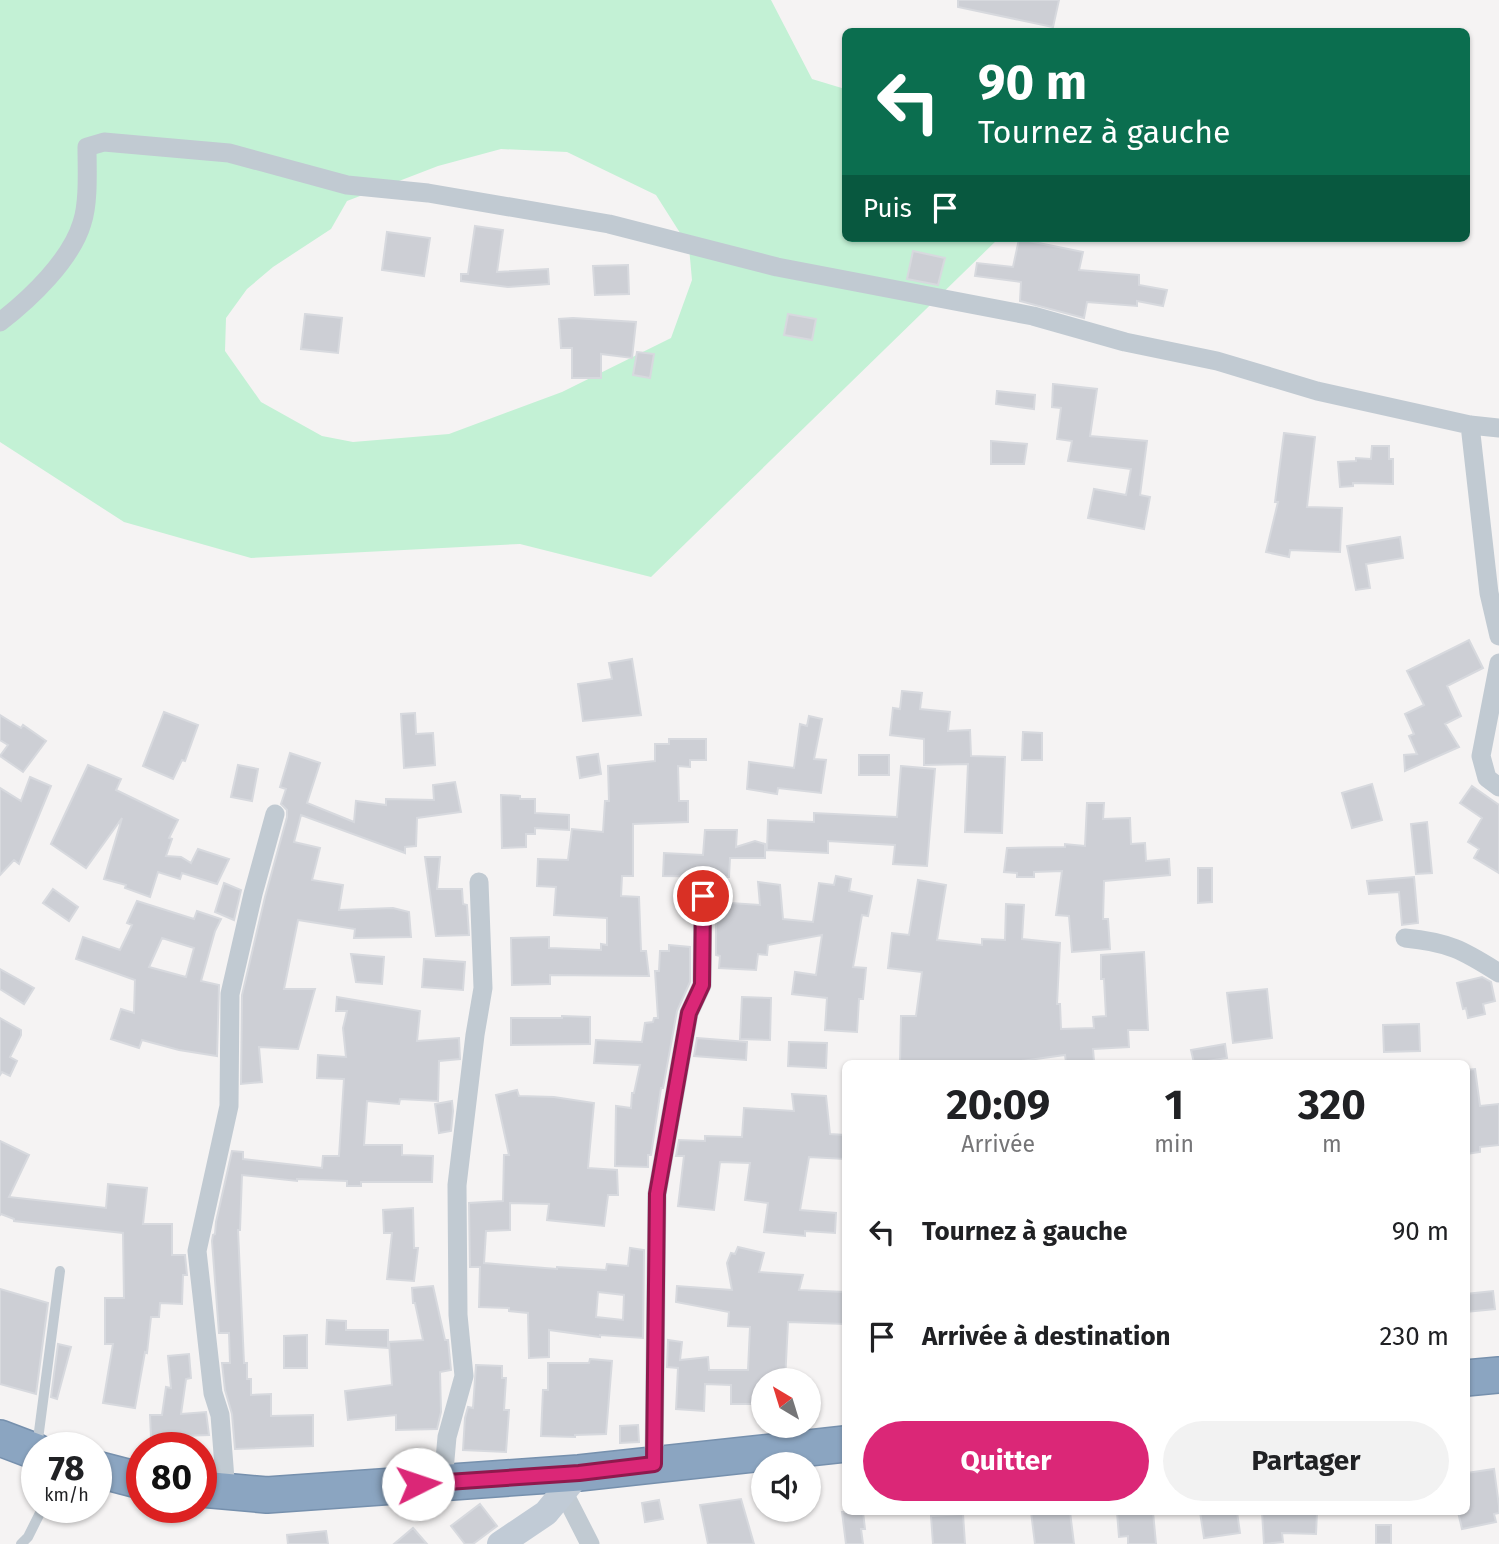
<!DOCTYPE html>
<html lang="fr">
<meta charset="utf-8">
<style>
:root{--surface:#fff;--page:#f2f2f2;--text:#202124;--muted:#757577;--accent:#db2777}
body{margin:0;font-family:"Fira Sans",sans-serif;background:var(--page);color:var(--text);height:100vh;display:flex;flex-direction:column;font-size:26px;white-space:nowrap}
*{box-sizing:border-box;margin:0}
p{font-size:23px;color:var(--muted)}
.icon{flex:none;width:38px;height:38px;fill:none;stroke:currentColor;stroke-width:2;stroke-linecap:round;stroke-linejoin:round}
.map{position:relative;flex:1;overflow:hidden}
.details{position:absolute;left:842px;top:1060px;width:628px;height:455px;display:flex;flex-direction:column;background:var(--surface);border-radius:10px;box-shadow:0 2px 5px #0004}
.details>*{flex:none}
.hud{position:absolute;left:842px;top:28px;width:628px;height:214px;border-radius:10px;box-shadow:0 2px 5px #0004;background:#0b6e4f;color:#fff;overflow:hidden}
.needle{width:46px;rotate:322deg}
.tools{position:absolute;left:751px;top:1368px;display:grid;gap:14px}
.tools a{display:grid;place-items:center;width:70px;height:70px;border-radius:50%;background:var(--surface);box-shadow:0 2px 5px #0004;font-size:35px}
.speed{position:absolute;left:21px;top:1432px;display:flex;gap:14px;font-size:35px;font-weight:700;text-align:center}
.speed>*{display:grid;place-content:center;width:91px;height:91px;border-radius:50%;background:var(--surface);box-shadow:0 2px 5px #0004;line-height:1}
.speed small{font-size:18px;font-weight:400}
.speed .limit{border:10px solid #d22;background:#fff;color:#111}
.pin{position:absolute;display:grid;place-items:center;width:60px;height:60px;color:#fff;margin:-30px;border:4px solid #fff;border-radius:50%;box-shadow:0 2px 7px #0007}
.me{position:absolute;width:77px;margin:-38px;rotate:86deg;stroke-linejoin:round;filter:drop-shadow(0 0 5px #0008)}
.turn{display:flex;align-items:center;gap:24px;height:147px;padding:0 21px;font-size:32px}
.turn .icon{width:91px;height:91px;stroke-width:2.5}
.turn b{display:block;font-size:49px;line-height:60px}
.then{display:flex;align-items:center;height:66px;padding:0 21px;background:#0003;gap:14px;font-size:26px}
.eta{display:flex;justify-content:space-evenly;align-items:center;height:119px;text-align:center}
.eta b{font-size:42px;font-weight:700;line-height:49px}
.button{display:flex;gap:14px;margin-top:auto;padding:14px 21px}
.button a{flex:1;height:80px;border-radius:42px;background:var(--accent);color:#fff;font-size:28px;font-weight:700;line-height:80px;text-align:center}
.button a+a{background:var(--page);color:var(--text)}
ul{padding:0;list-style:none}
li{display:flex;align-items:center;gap:21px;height:105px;padding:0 21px}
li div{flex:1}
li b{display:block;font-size:26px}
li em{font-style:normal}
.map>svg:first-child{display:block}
.green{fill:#c3f1d5;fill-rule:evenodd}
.building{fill:#cdcfd5;stroke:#d7d9de;stroke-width:2;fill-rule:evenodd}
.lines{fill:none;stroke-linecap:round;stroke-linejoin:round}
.highway-casing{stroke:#7690ad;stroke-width:38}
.lane{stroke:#c1cad2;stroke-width:10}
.street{stroke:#c1cad2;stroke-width:19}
.secondary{stroke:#c1cbd6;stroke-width:26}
.highway{stroke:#8ba5c1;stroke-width:35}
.route-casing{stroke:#8e194d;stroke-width:18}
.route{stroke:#db2777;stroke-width:12}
</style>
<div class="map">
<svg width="1499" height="1544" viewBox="0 0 1499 1544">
<rect width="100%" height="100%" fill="#f5f3f3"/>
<path class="green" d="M 0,0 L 771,0 L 812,79 L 845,89 L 845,238 L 999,238 L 651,577 L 520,544 L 251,558 L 124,522 L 0,442 ZM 501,149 L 567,152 L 656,195 L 689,247 L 692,280 L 671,338 L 562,392 L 449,434 L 353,442 L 322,436 L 261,402 L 225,351 L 226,318 L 247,289 L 273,267 L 331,229 L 347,201 L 438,166 Z"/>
<path class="building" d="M 958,0 L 1059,0 L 1053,27 L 958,7 Z
M 475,226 L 503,230 L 497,272 L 548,269 L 549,284 L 508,287 L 461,281 L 461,274 L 468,274 Z
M 387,232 L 430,238 L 424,276 L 382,270 Z
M 1019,239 L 1083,252 L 1079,270 L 1139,275 L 1139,285 L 1167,290 L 1163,306 L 1137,301 L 1137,306 L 1087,302 L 1084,318 L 1020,301 L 1021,282 L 975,276 L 977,263 L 1013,267 Z
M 913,251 L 945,258 L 938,285 L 907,279 Z
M 628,265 L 629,294 L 595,295 L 593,266 Z
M 305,314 L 342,318 L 338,353 L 301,349 Z
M 788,314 L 816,319 L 812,340 L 784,335 Z
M 573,318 L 636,322 L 632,358 L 601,354 L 601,378 L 572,378 L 572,348 L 561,348 L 559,319 Z
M 637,352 L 654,354 L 650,378 L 633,375 Z
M 1053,384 L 1097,389 L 1090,436 L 1147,441 L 1140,495 L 1150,497 L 1144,529 L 1088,518 L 1094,489 L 1126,495 L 1131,469 L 1068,461 L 1072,441 L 1057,439 L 1061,408 L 1052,407 Z
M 997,391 L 1035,395 L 1034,409 L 996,404 Z
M 1284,433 L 1315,437 L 1307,507 L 1342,508 L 1340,552 L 1290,550 L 1289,557 L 1266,552 L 1278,502 L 1275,502 Z
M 991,441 L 1027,444 L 1024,464 L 991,464 Z
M 1372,446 L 1389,446 L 1389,459 L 1393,459 L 1393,484 L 1353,483 L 1353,486 L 1340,487 L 1338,462 L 1356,461 L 1356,458 L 1371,459 Z
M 1400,537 L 1403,558 L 1366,564 L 1370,588 L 1356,590 L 1347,546 Z
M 1469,640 L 1483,668 L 1447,686 L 1461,716 L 1445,724 L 1459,747 L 1405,771 L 1404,755 L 1417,754 L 1409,736 L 1414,734 L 1405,714 L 1424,705 L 1407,671 Z
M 632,659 L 641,715 L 583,721 L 578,684 L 612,679 L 609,663 Z
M 902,691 L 922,693 L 920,709 L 950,712 L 948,731 L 970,730 L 971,756 L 1005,757 L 1002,833 L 965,832 L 968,764 L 924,765 L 924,739 L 890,735 L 893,708 L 900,709 Z
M 164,712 L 198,725 L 185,761 L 182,760 L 173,779 L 143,766 Z
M 415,713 L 416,734 L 433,733 L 435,765 L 404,768 L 401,714 Z
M 0,715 L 21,728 L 23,725 L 46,741 L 23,772 L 0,756 L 8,745 L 0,740 Z
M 809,716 L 822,719 L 814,759 L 826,760 L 821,793 L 778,788 L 777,794 L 747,789 L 749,762 L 794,768 L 800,724 L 807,726 Z
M 1023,732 L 1042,733 L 1042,760 L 1022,760 Z
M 669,739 L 706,739 L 706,760 L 690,760 L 690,767 L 678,766 L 679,801 L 688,801 L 688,822 L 633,824 L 633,876 L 622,876 L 621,896 L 639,897 L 641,951 L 646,951 L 649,976 L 550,975 L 550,984 L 512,985 L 511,938 L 549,937 L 549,948 L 601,950 L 601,944 L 607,945 L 607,918 L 554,915 L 556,887 L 537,886 L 538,859 L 568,860 L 572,829 L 603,832 L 605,801 L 609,801 L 608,766 L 655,761 L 655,744 L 669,744 Z
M 290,753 L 320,763 L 307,803 L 354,822 L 356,801 L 386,805 L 386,799 L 434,800 L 433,785 L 455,782 L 461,812 L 417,818 L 416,846 L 405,847 L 405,853 L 301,815 L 294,842 L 320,848 L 312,880 L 343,885 L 339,910 L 393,908 L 409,912 L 411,937 L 354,938 L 355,929 L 298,920 L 284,989 L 315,989 L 298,1049 L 259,1047 L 262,1082 L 241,1084 L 242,995 L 265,897 L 287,817 L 287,810 L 281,804 L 286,789 L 280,787 Z
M 598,754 L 601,774 L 580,778 L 577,757 Z
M 859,755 L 889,755 L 889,775 L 859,775 Z
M 88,765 L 121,779 L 116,790 L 178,820 L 169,838 L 172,839 L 166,856 L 181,857 L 191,863 L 198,849 L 229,859 L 217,884 L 182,873 L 180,879 L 158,872 L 150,897 L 125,888 L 126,885 L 104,879 L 122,818 L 86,868 L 51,844 Z
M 238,765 L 258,769 L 252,801 L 231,797 Z
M 901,766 L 935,769 L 927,866 L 893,864 L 895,845 L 828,841 L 828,853 L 767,850 L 768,820 L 814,822 L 814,813 L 897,817 Z
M 30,777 L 51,786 L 19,864 L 14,860 L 0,875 L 0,788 L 21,801 Z
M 1372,784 L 1382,820 L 1352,828 L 1342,793 Z
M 1472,786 L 1499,805 L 1499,873 L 1474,858 L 1479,849 L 1468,842 L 1482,818 L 1460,803 Z
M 501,795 L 520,796 L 520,799 L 535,799 L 535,813 L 569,815 L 569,830 L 535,828 L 535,834 L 526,834 L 526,847 L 502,848 Z
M 1087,803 L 1104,803 L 1103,819 L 1130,818 L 1131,844 L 1145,843 L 1146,861 L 1169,859 L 1170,875 L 1104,881 L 1103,919 L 1108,919 L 1110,949 L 1072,952 L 1069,916 L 1056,915 L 1062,871 L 1034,872 L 1034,877 L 1017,877 L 1017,873 L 1004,872 L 1007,848 L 1065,847 L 1065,844 L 1085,846 Z
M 1427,822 L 1432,873 L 1416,874 L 1411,824 Z
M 705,830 L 737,830 L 736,847 L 755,841 L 765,844 L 765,858 L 730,858 L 729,877 L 663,876 L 664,853 L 703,855 Z
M 425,857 L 440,857 L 437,889 L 462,889 L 463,904 L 467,905 L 469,935 L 436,936 Z
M 1198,868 L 1212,868 L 1212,902 L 1198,903 Z
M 836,876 L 851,879 L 849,891 L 872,896 L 868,916 L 862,915 L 853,967 L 866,968 L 863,999 L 859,999 L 857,1032 L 825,1030 L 827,998 L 792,994 L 795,972 L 816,975 L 822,935 L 768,945 L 767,955 L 758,954 L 756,970 L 719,968 L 720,956 L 716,955 L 716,902 L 760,905 L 758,882 L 780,885 L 783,919 L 813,922 L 819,883 L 834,885 Z
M 1414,877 L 1418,923 L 1402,925 L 1399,892 L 1369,894 L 1367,881 Z
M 918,880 L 946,885 L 937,940 L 982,945 L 982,939 L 1005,940 L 1006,904 L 1024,905 L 1022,939 L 1060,943 L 1057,1004 L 1060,1004 L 1061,1029 L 1094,1028 L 1093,1017 L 1106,1016 L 1104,979 L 1101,979 L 1101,955 L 1144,952 L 1148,1030 L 1128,1030 L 1129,1047 L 1093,1049 L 1094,1061 L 1066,1062 L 1065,1055 L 1014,1062 L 900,1064 L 901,1016 L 916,1016 L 922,972 L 888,968 L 892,933 L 909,935 Z
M 224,883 L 241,890 L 234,920 L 215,912 Z
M 53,889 L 78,907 L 69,921 L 43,903 Z
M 137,901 L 194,919 L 197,911 L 221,919 L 215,931 L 201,981 L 219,985 L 217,1056 L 179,1050 L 142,1040 L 139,1048 L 111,1039 L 121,1009 L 134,1013 L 135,980 L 76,959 L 83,937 L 120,950 L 132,925 L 127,923 ZM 162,938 L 194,948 L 186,977 L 149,967 Z
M 669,945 L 690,947 L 690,982 L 677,1011 L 663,1088 L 661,1088 L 651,1155 L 648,1155 L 648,1167 L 615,1166 L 616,1106 L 631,1108 L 632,1093 L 634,1093 L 640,1065 L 594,1063 L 596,1040 L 642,1042 L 645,1023 L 653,1022 L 654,1018 L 658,1018 L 655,971 L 659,971 L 660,951 L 669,951 Z
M 351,954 L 384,957 L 382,984 L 356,982 Z
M 424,959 L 465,962 L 463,990 L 422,987 Z
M 0,969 L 34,988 L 24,1004 L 0,989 Z
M 1482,977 L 1491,982 L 1495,1001 L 1483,1004 L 1485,1014 L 1468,1018 L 1466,1008 L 1463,1009 L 1457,983 Z
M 1267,989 L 1272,1038 L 1233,1043 L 1227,993 Z
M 337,997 L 420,1011 L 417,1041 L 459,1038 L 460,1059 L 439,1061 L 438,1101 L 400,1099 L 399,1104 L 367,1101 L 364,1145 L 402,1145 L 402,1155 L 433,1156 L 432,1182 L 361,1182 L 361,1186 L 347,1186 L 347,1181 L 297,1179 L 297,1181 L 242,1175 L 240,1230 L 238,1230 L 244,1363 L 247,1363 L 247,1379 L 251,1379 L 251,1395 L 271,1394 L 271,1416 L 313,1415 L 313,1446 L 235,1449 L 232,1414 L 225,1390 L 222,1363 L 230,1363 L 229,1333 L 219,1333 L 212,1241 L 213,1235 L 215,1234 L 216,1222 L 232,1151 L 243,1152 L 243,1159 L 322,1168 L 323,1156 L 339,1156 L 344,1079 L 317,1078 L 318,1055 L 346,1057 L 343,1028 L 347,1011 L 336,1011 Z
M 742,997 L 771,998 L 770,1040 L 740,1039 Z
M 562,1016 L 590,1017 L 590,1044 L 511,1045 L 511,1018 L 562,1018 Z
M 0,1018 L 21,1030 L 21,1035 L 10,1057 L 17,1061 L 10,1076 L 2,1072 L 0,1075 Z
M 1419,1024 L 1420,1051 L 1384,1052 L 1383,1025 Z
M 697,1038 L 747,1042 L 746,1060 L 694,1056 Z
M 789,1042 L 827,1043 L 826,1068 L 788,1066 Z
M 1225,1044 L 1227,1058 L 1194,1063 L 1191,1050 Z
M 1475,1069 L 1480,1106 L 1499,1104 L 1499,1145 L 1480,1147 L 1480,1152 L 1466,1154 L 1466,1070 Z
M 517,1090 L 519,1096 L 554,1097 L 594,1103 L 588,1168 L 617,1170 L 618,1195 L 608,1195 L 604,1226 L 547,1220 L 549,1204 L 510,1203 L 510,1230 L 486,1231 L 484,1263 L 557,1269 L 557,1267 L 606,1270 L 607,1264 L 628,1266 L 630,1248 L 644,1250 L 643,1338 L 600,1335 L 600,1337 L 549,1330 L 549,1357 L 529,1358 L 528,1313 L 509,1311 L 509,1308 L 479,1307 L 480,1267 L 470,1267 L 469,1203 L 503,1201 L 504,1155 L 509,1155 L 496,1095 ZM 598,1292 L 624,1295 L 623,1320 L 596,1317 Z
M 792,1094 L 826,1096 L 830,1134 L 845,1135 L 845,1159 L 809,1157 L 800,1210 L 836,1213 L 835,1233 L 805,1231 L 805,1236 L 764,1232 L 768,1203 L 745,1200 L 750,1163 L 720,1162 L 714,1210 L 678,1206 L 684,1156 L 676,1156 L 679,1140 L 705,1141 L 705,1136 L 742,1137 L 744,1108 L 794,1111 Z
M 452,1101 L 453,1111 L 451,1131 L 439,1133 L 435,1104 Z
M 0,1141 L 29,1155 L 9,1197 L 106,1208 L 108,1184 L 147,1188 L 143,1224 L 172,1224 L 172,1255 L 185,1255 L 187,1275 L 183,1275 L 182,1304 L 160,1303 L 159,1317 L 151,1317 L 147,1353 L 145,1352 L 135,1408 L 103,1403 L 113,1344 L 105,1344 L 105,1298 L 124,1298 L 123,1233 L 14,1221 L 14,1219 L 1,1214 L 0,1215 Z
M 413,1208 L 414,1248 L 418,1248 L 414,1281 L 387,1279 L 392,1233 L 384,1233 L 383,1210 Z
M 738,1247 L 764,1253 L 759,1272 L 803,1275 L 799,1290 L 845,1292 L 845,1324 L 788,1322 L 785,1381 L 763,1381 L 763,1404 L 731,1404 L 731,1385 L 705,1384 L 704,1411 L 676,1409 L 678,1368 L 667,1367 L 668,1340 L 682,1342 L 680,1360 L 708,1357 L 709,1370 L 748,1370 L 750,1327 L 728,1326 L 729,1312 L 676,1302 L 677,1286 L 732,1290 L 727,1263 L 731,1253 L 735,1254 Z
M 433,1286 L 445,1340 L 448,1340 L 451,1370 L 440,1372 L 441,1412 L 437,1429 L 396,1430 L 396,1415 L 348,1420 L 345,1391 L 392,1385 L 389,1342 L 423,1340 L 415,1303 L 413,1303 L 412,1288 Z
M 0,1289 L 48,1303 L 36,1394 L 0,1384 Z
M 1493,1291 L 1495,1309 L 1466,1312 L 1466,1294 Z
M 327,1320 L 346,1321 L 346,1330 L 388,1330 L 388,1348 L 326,1344 Z
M 307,1335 L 307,1368 L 284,1368 L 284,1336 Z
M 58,1344 L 71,1347 L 57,1399 L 51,1397 Z
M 189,1354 L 191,1378 L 186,1379 L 181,1414 L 206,1412 L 209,1435 L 151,1437 L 150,1415 L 162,1415 L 166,1387 L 171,1388 L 168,1356 Z
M 590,1359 L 612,1361 L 606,1434 L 575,1435 L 575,1437 L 541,1436 L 543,1390 L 548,1390 L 548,1363 L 589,1363 Z
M 476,1365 L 502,1366 L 502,1378 L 506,1378 L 504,1410 L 509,1410 L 506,1452 L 463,1450 L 465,1418 L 468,1407 L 473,1408 Z
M 638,1425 L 639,1442 L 620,1443 L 620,1426 Z
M 1494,1469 L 1499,1506 L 1499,1513 L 1494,1514 L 1496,1522 L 1462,1529 L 1458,1512 L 1466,1512 L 1466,1473 Z
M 741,1499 L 754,1544 L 708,1544 L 700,1505 Z
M 659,1500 L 663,1519 L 645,1522 L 642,1503 Z
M 480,1504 L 497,1526 L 473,1544 L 465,1544 L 451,1526 Z
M 842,1512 L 863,1512 L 865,1529 L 861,1529 L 863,1544 L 846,1544 Z
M 1031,1512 L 1070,1512 L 1074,1544 L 1035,1544 Z
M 1117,1512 L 1153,1512 L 1156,1544 L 1128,1544 L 1128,1536 L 1119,1537 Z
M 1200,1512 L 1237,1512 L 1240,1533 L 1204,1538 Z
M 1262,1512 L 1317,1512 L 1316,1534 L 1282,1533 L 1283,1542 L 1264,1544 Z
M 963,1514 L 965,1544 L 933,1544 L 931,1516 Z
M 1376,1525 L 1391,1525 L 1391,1544 L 1376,1544 Z
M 413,1528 L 427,1544 L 394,1544 Z
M 326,1531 L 328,1544 L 288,1544 L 287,1535 Z"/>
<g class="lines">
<defs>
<path id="highway" d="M 1466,1378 L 1499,1375
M 0,1438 L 37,1452
M 96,1469 L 142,1481
M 201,1489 L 267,1495 L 579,1473 L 845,1444"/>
</defs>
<use href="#highway" class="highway-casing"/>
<path class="lane" d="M 37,1447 L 60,1271
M 21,1544 L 28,1537 L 43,1507"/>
<path class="street" d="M 0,322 C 30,299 71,260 82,223 C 89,202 87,169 87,147 L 104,142 L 229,153 L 347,185 L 428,193 L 609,224 L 777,267 L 1033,316 L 1125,342 L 1217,361 L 1317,391 L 1470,425 L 1499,428
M 1470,425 L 1489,593 L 1499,636
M 1499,663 L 1481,756 L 1487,778 L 1499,787
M 1405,938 C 1448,942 1463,950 1499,973
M 654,1464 L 657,1194 L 689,1013 L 702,985 L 703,896
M 443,1482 L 447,1437 L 464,1376 L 458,1315 L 457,1185 L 475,1035 L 483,988 L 479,882
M 226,1492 L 220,1415 L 213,1393 L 197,1251 L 229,1106 L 230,994 L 253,894 L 275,814
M 564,1493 L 590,1544"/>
<path class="secondary" d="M 500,1544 L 546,1513 L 579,1473"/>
<use href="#highway" class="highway"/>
</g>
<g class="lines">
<defs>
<path id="route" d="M 418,1484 L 579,1473 L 654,1464 L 657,1194 L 689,1013 L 702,985 L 703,896"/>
</defs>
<use href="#route" class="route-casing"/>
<use href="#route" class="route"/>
</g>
</svg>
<div class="tools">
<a><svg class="needle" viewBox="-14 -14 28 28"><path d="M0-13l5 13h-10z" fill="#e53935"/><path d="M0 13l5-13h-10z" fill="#757577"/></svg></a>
<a><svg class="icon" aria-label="sound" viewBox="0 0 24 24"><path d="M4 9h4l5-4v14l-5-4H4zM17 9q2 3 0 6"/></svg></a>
</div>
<div class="speed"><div>78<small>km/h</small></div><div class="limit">80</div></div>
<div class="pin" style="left:703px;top:896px;background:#d93025"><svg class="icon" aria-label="arrive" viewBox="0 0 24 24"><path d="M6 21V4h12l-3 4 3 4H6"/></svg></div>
<svg class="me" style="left:418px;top:1484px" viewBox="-20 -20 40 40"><circle r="19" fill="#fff"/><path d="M0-13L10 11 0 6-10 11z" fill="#db2777"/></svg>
<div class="hud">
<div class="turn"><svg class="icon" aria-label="left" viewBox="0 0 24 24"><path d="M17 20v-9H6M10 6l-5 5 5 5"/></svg><div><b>90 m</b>Tournez à gauche</div></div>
<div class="then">Puis<svg class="icon" aria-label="arrive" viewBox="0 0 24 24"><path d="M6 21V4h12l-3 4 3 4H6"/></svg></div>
</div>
<section class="details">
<div class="eta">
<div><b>20:09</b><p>Arrivée</p></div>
<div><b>1</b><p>min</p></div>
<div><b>320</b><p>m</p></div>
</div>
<ul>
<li><svg class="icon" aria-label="left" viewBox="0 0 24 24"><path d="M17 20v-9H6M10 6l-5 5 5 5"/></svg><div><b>Tournez à gauche</b></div><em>90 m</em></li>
<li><svg class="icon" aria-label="arrive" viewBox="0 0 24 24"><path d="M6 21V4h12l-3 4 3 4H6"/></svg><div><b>Arrivée à destination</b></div><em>230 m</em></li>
</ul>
<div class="button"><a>Quitter</a><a>Partager</a></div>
</section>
</div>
